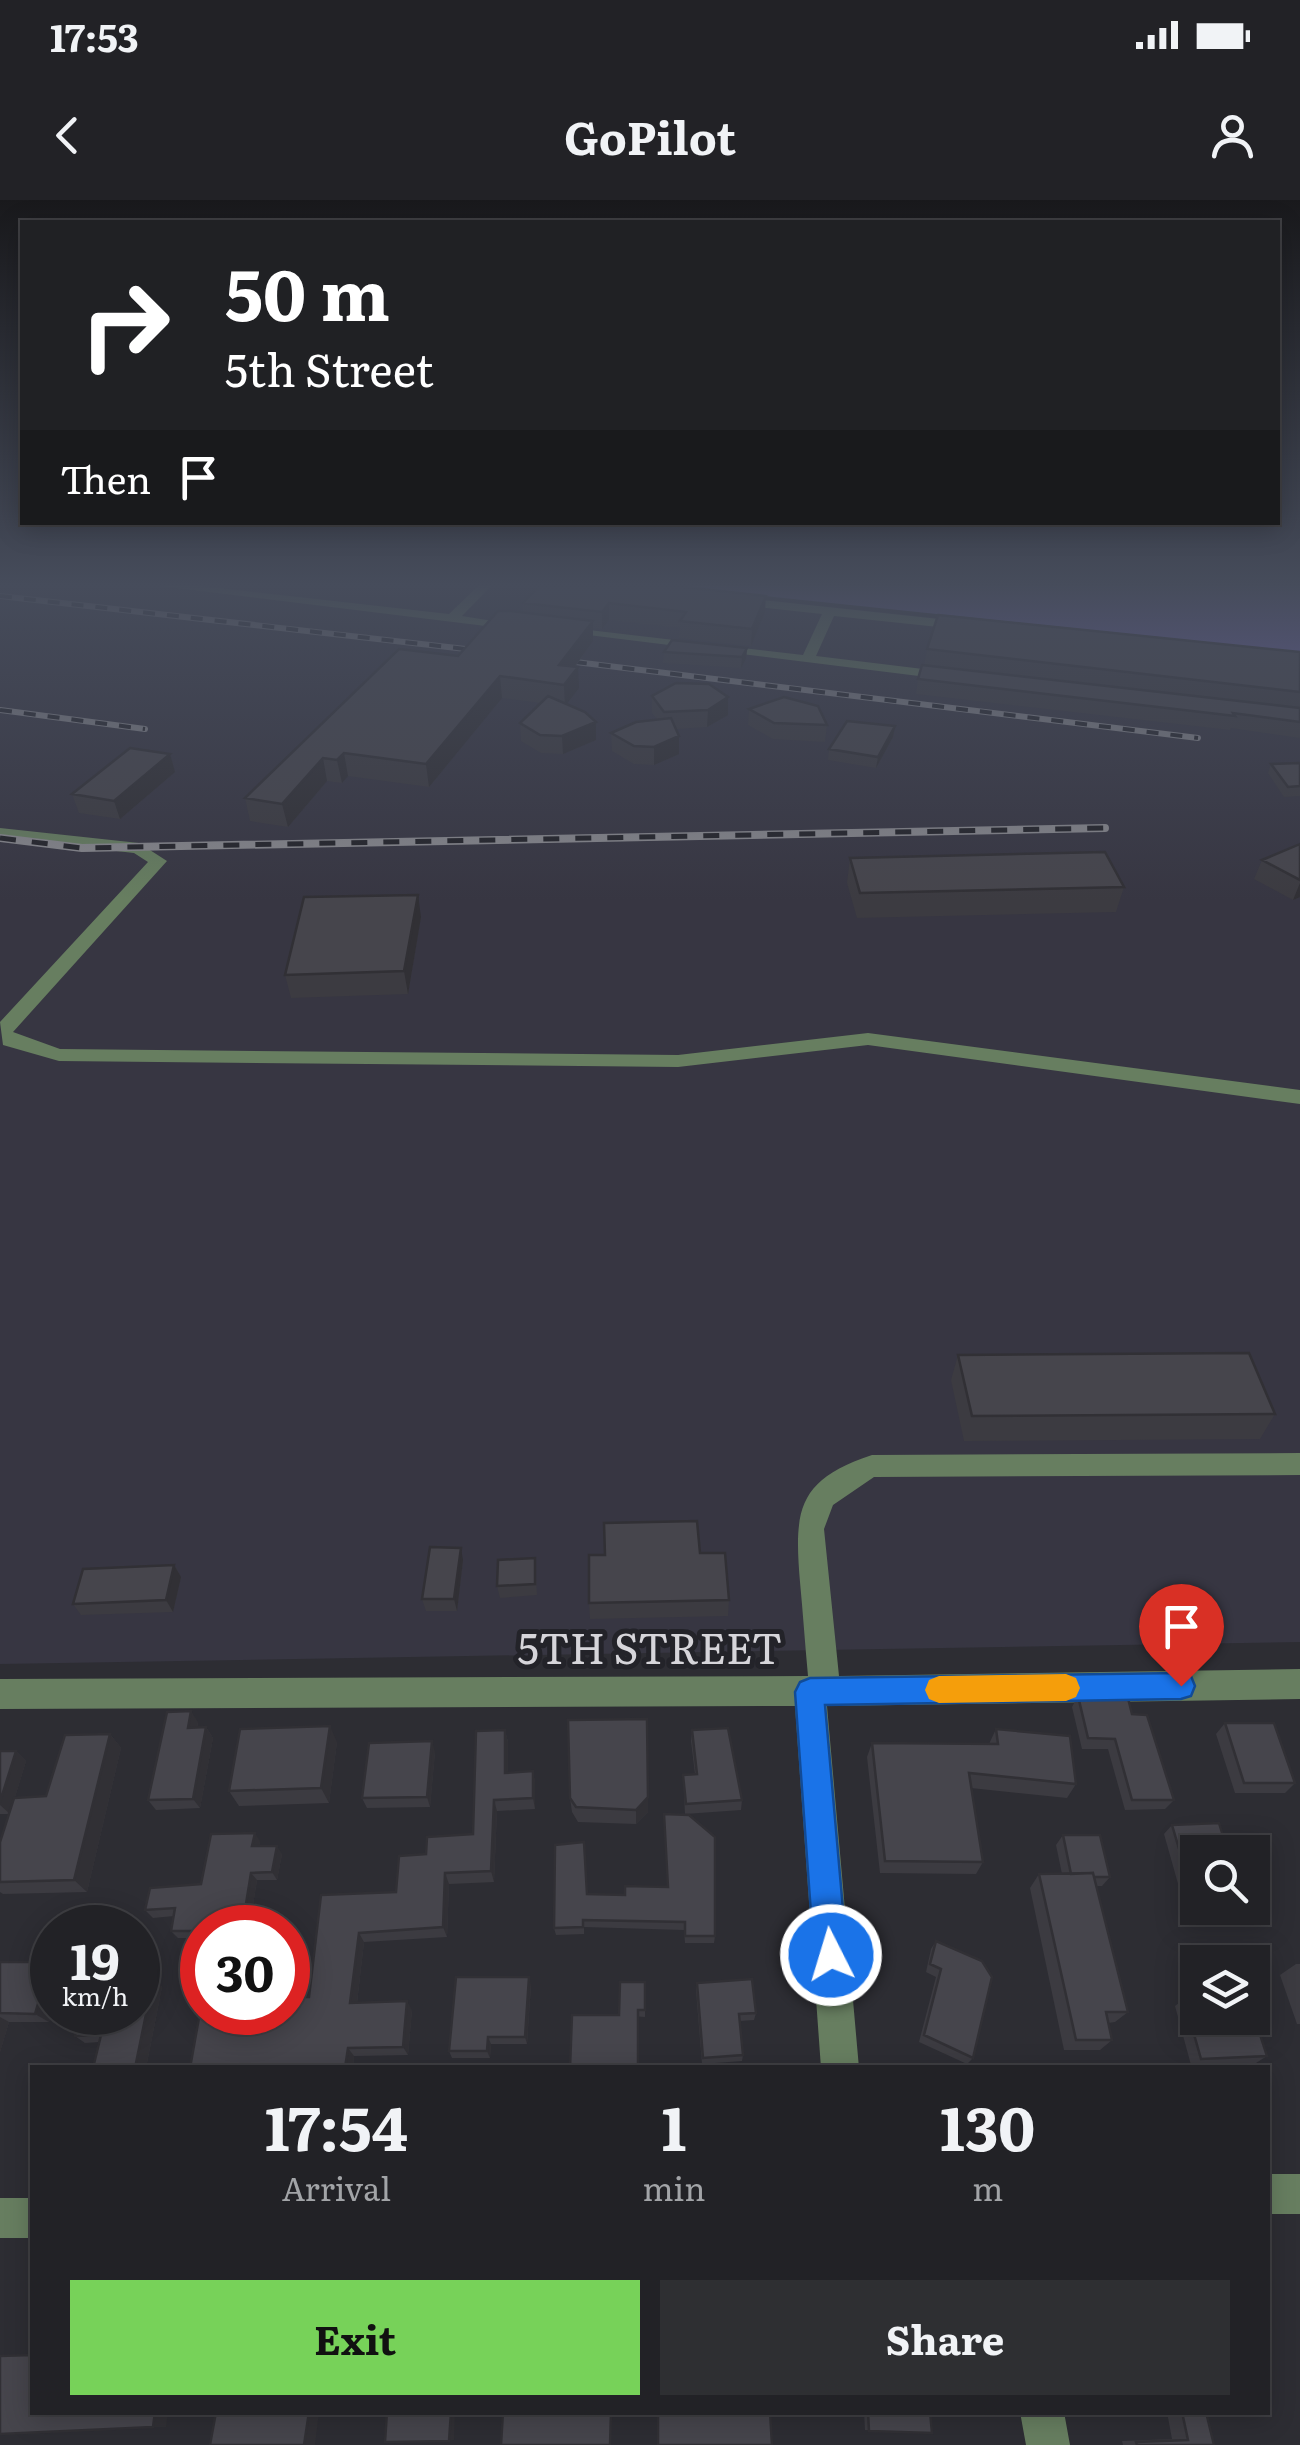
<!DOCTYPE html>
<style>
:root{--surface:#222226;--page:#2e2f32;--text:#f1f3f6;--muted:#a2a4a7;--line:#3f3f43;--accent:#77d259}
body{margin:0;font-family:Literata,serif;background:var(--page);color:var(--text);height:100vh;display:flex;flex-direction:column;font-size:38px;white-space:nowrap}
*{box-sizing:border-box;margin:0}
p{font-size:32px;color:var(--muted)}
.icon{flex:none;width:55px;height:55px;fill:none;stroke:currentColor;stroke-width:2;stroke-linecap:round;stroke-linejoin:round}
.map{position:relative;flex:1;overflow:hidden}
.panel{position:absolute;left:30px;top:1865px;width:1240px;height:350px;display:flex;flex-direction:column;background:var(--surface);border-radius:0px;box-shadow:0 5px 25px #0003,0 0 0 2px var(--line)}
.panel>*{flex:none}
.guide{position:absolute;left:20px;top:20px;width:1260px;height:305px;border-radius:0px;box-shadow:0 5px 25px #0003,0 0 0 2px var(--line);background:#202124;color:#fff;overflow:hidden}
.controls{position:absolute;left:1180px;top:1635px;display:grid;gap:20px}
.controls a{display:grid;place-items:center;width:90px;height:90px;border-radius:0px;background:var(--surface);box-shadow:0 5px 25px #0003,0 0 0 2px var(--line);font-size:50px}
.speed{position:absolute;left:30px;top:1705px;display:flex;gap:20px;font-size:50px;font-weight:700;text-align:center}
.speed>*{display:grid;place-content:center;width:130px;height:130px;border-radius:50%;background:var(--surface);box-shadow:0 5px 25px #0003,0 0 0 2px var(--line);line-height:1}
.speed small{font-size:25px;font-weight:400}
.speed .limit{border:15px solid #d22;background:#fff;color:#111}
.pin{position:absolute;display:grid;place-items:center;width:85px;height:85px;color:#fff;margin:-102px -42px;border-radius:50% 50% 50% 0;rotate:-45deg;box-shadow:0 0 10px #0007}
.pin .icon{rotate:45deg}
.me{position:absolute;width:110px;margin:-55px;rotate:355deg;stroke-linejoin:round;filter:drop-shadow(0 0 8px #0008)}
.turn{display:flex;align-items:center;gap:35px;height:210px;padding:0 40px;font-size:45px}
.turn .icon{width:130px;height:130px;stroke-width:2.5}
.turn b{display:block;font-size:70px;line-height:85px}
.then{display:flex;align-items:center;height:95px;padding:0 40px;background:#0003;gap:20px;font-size:38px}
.eta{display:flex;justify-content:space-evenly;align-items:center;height:170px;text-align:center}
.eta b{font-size:60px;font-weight:700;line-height:70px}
.primary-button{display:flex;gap:20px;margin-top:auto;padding:20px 40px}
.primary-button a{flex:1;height:115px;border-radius:0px;background:var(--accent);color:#111;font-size:40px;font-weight:700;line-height:115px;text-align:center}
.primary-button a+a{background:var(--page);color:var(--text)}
.status{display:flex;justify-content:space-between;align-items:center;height:70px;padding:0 50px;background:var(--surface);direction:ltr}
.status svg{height:28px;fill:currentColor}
header{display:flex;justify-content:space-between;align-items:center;height:130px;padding:0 40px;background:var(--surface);font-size:45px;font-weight:700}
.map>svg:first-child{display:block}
.built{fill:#373642}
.water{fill:#7266b2}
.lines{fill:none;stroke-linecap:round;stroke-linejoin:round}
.minor{fill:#677e60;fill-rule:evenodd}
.rail-far1-casing{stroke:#88888d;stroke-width:6}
.rail-casing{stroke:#88888d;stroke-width:8}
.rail-far1{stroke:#232329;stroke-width:4;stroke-dasharray:12;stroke-linecap:butt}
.rail{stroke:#232329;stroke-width:5;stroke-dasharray:16;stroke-linecap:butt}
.wall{fill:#3c3b41}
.shaded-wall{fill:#313035}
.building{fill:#46454c;stroke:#313035;stroke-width:2.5}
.route{fill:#1a73e8;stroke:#114b97;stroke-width:2.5}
.slow{fill:#f59e0b}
.labels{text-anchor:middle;stroke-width:10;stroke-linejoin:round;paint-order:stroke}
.near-street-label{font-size:42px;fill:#d6d5da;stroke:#232329}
</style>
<div class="status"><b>17:53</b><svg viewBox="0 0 49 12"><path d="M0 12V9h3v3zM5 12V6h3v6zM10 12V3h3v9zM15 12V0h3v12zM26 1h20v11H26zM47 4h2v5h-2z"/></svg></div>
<header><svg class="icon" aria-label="back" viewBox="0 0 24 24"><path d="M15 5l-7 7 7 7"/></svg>GoPilot<svg class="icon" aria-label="person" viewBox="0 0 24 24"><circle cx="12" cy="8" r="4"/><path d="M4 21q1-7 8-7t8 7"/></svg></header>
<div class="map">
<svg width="1300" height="2245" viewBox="0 0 1300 2245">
<rect width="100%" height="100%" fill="#2d2d33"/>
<path class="built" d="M 0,386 L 629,386 L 1300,456 L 1300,1442 L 0,1464 Z"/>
<path class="water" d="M 668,386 L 1300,386 L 1300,452 Z"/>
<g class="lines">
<path class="minor" d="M 160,386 L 200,386 L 449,414 L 478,386 L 491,386 L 462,416 L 524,426 L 518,430 Z
M 733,397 L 967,422 L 973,426 L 967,430 L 834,416 L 816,456 L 956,473 L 956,479 L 951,480 L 556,431 L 563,427 L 803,455 L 822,414 L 729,404 Z
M 0,628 L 139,643 L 167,661 L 13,832 L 60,849 L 678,855 L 868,833 L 1300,890 L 1300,904 L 868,845 L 678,867 L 59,861 L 3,845 L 0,822 L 148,662 L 134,653 L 0,638 Z
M 1300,1253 L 1300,1275 L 874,1277 L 833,1305 L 824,1329 L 839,1476 L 1300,1469 L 1300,1499 L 827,1506 L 859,1868 L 821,1868 L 795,1506 L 0,1509 L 0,1479 L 808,1476 C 805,1445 803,1413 800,1382 C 794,1310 797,1280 872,1255 Z
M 1268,1974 L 1300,1974 L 1300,2014 L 1268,2014 Z
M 0,1998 L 32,1998 L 32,2038 L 0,2038 Z
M 1020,2212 L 1064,2212 L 1070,2245 L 1026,2245 Z"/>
<defs>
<path id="rail-far1" d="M 0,396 L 492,452
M 551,459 L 1198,538
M 0,510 L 145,529"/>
<path id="rail" d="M 0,638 L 82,648 L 1105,628"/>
</defs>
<use href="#rail-far1" class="rail-far1-casing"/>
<use href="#rail" class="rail-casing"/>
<use href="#rail-far1" class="rail-far1"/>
<use href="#rail" class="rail"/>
</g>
<path class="wall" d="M 539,386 L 765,412 L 751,446 L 679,438 L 680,428 L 609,420 L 602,429 L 593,428 L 593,441 L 575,467 L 579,488 L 566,504 L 596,522 L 596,540 L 563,554 L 541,553 L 521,541 L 520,523 L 541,503 L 502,498 L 429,587 L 348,576 L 342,583 L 327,581 L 288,627 L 250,621 L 245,598 L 523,413 L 523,403 Z
M 747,448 L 746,459 L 741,468 L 663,463 L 664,452 Z
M 927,449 L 1300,452 L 1300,538 L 1231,528 L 1230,530 L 916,494 L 918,479 L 924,466 Z
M 652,496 L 728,515 L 707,527 L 676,529 L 679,536 L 679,554 L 654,565 L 634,564 L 612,551 L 611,533 L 657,519 L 652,513 Z
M 749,509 L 827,525 L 825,542 L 773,539 L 748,525 Z
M 895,526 L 893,537 L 876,568 L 828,560 L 829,549 Z
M 170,554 L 175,572 L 120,619 L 79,613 L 72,594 Z
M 1300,563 L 1300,596 L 1284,597 L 1268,573 L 1271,564 Z
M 1300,644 L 1300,697 L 1293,700 L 1254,679 L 1262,660 Z
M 850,658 L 1124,687 L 1116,712 L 857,718 L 847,683 Z
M 421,717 L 408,794 L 291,798 L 285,775 Z
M 958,1155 L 1275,1214 L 1260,1239 L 964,1241 L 951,1180 Z
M 700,1353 L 729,1400 L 728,1416 L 590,1419 L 589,1403 L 605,1355 Z
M 535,1358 L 537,1395 L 500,1398 L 497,1386 Z
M 463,1360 L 457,1411 L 426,1411 L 422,1399 Z
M 174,1365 L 181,1377 L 173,1412 L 81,1415 L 73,1404 Z
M 1078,1496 L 1132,1514 L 1174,1600 L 1165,1609 L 1125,1610 L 1108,1549 L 1082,1549 L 1072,1507 Z
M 198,1522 L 197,1528 L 206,1527 L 213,1538 L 200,1608 L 156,1610 L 148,1600 Z
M 1225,1523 L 1295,1583 L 1285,1593 L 1235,1593 L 1216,1534 Z
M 996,1529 L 1076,1584 L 1067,1598 L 971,1588 L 983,1662 L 976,1674 L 880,1673 L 867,1557 L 872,1543 L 989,1544 Z
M 505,1530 L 508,1542 L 508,1573 L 533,1571 L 535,1583 L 535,1609 L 497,1611 L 494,1682 L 449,1684 L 447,1737 L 364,1742 L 357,1803 L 412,1810 L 408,1855 L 354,1856 L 353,1868 L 309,1797 L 321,1695 L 396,1692 L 426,1654 L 473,1634 Z
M 692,1530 L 742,1600 L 741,1610 L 685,1614 L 683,1575 L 695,1574 L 691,1541 Z
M 110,1534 L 121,1548 L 87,1692 L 3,1694 L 0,1692 L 0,1642 L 9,1614 L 0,1614 L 0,1551 L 16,1551 L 26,1561 L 15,1597 L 46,1596 Z
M 337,1542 L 329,1603 L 239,1606 L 229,1591 Z
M 435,1552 L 430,1607 L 367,1608 L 362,1598 Z
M 570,1598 L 648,1612 L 636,1624 L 578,1622 L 572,1612 Z
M 1172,1625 L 1198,1652 L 1198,1704 L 1184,1705 L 1164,1634 Z
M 1063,1635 L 1110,1677 L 1102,1686 L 1097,1686 L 1128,1812 L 1115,1822 L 1108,1823 L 1112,1840 L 1100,1850 L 1064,1850 L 1030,1688 L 1039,1674 L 1062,1674 L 1056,1645 Z
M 260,1641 L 259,1646 L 282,1654 L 277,1680 L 257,1680 L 251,1717 L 228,1719 L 226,1728 L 202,1728 L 202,1738 L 178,1738 L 171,1731 L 174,1716 L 153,1718 L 145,1710 L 201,1684 Z
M 625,1695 L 715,1736 L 714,1743 L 685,1743 L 684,1730 L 584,1727 L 584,1734 L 556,1735 L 554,1728 Z
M 1211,1708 L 1246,1708 L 1247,1711 L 1237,1719 L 1214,1719 Z
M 936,1741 L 973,1858 L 967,1864 L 919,1842 L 936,1777 L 926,1772 L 931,1749 Z
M 0,1762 L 50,1762 L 52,1764 L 52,1809 L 49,1822 L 9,1822 L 0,1852 Z
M 1296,1764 L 1300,1764 L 1300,1824 L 1297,1824 L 1280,1775 Z
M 153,1780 L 162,1787 L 146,1868 L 93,1868 L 99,1842 L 85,1843 L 75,1836 Z
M 645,1782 L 645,1817 L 619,1815 Z
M 697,1783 L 756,1813 L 754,1820 L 740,1821 L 743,1855 L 742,1861 L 702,1864 L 696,1790 Z
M 531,1785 L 527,1844 L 491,1844 L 490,1858 L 452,1858 L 449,1851 Z
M 1184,1799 L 1267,1856 L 1256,1863 L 1191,1865 L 1175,1806 Z
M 864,2212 L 930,2212 L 932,2233 L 865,2230 Z
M 1167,2212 L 1206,2212 L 1214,2245 L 1123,2245 L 1122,2241 L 1172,2239 Z"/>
<path class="shaded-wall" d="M 766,396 L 765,412 L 751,446 L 752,429 Z
M 609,403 L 609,420 L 602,429 L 602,412 Z
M 593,421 L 593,441 L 560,486 L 559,465 Z
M 747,448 L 746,459 L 741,468 L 742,457 Z
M 578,467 L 579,488 L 565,506 L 564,485 Z
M 500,476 L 502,498 L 429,587 L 426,564 Z
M 728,497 L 728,515 L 707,527 L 708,510 Z
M 596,522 L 596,540 L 563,554 L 562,536 Z
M 895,526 L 893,537 L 876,568 L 878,557 Z
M 679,536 L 679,554 L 654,565 L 654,547 Z
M 344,553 L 348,576 L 342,583 L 337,560 Z
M 170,554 L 175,572 L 120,619 L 114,601 Z
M 323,558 L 327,581 L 288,627 L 282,604 Z
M 1300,683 L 1300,697 L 1293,700 Z
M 418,695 L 421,717 L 408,794 L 404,771 Z
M 461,1348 L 463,1360 L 457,1411 L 454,1399 Z
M 174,1365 L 181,1377 L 173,1412 L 166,1400 Z
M 191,1511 L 198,1522 L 195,1538 L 188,1528 Z
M 330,1526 L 337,1542 L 329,1603 L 321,1588 Z
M 206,1527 L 213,1538 L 200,1608 L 193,1599 Z
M 505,1530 L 508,1542 L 508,1585 L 505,1573 Z
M 110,1534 L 121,1548 L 87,1692 L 74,1680 Z
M 432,1541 L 435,1552 L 430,1607 L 427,1597 Z
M 16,1551 L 26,1561 L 10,1614 L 0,1605 L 0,1602 Z
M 533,1571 L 535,1583 L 535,1609 L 533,1598 Z
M 648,1597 L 648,1612 L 636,1624 L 636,1610 Z
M 494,1600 L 497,1611 L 494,1682 L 491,1671 Z
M 255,1633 L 260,1641 L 258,1655 L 252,1646 Z
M 277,1646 L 282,1654 L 277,1680 L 272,1672 Z
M 251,1673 L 257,1680 L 251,1717 L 245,1710 Z
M 445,1673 L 449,1684 L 447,1737 L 443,1727 Z
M 221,1711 L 228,1719 L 226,1728 L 219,1728 Z
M 359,1733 L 364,1742 L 356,1811 L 350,1803 Z
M 50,1762 L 52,1764 L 52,1809 L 49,1822 L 35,1814 Z
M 529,1777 L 531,1785 L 527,1844 L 525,1837 Z
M 153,1780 L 162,1787 L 146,1868 L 135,1868 Z
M 407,1801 L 412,1810 L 408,1855 L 403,1847 Z
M 0,1817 L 9,1822 L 0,1852 Z
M 488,1837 L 491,1844 L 490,1858 L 487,1851 Z
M 348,1848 L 354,1856 L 353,1868 L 345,1868 Z
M 155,2212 L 168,2212 L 166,2227 L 153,2227 Z
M 309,2212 L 319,2212 L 315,2245 L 304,2245 Z
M 451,2212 L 455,2212 L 454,2240 L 449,2241 Z"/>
<path class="building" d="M 539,386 L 675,386 L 766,396 L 752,429 L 680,421 L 686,412 L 609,403 L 602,412 L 523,403 Z
M 498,411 L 511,411 L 593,421 L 559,465 L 578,467 L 564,485 L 500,476 L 426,564 L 344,553 L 337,560 L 323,558 L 282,604 L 245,598 L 399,449 L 458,456 Z
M 938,415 L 1300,452 L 1300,492 L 927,449 Z
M 672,440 L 747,448 L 742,457 L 664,452 Z
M 922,465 L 1300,508 L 1300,522 L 1233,513 L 1235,516 L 918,479 Z
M 676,483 L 709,484 L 728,497 L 708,510 L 664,512 L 652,496 Z
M 548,496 L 585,512 L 596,522 L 562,536 L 540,535 L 520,523 Z
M 784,497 L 818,506 L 827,525 L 774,523 L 749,509 Z
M 671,518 L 679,536 L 654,547 L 634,546 L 611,533 L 636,522 Z
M 847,521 L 895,526 L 878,557 L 829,549 Z
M 130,548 L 170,554 L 114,601 L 72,594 Z
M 1300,563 L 1300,586 L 1288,587 L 1271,564 Z
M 1300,644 L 1300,680 L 1262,660 Z
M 1105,652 L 1124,687 L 860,693 L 850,658 Z
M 418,695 L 404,771 L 285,775 L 304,697 Z
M 1249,1153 L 1275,1214 L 972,1216 L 958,1155 Z
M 697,1321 L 700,1353 L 725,1353 L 729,1400 L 589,1403 L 589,1355 L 605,1355 L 604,1323 Z
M 430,1347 L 461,1348 L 454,1399 L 422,1399 Z
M 535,1358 L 535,1384 L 497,1386 L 498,1360 Z
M 174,1365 L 166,1400 L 73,1404 L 83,1369 Z
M 1078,1496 L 1128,1498 L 1132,1514 L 1147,1515 L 1174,1600 L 1132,1600 L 1115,1539 L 1088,1538 Z
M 191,1511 L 188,1528 L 206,1527 L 193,1599 L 148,1600 L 167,1512 Z
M 647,1519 L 648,1597 L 636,1610 L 576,1607 L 570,1598 L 568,1520 Z
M 1225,1523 L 1274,1523 L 1295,1583 L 1244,1583 Z
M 330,1526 L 321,1588 L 229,1591 L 240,1529 Z
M 728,1528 L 742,1600 L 686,1604 L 683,1575 L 697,1574 L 692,1530 Z
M 996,1529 L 1070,1536 L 1076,1584 L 969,1573 L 983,1662 L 885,1661 L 872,1543 L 998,1544 Z
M 505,1530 L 505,1573 L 533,1571 L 533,1598 L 494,1600 L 491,1671 L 445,1673 L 443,1727 L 359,1733 L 350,1803 L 407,1801 L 403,1847 L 348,1848 L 345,1868 L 190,1868 L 202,1801 L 202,1812 L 288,1812 L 288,1797 L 309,1797 L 321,1695 L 396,1692 L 399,1656 L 426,1654 L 427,1637 L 473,1634 L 476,1531 Z
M 110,1534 L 74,1680 L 0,1682 L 0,1642 L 14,1598 L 46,1596 L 65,1535 Z
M 432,1541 L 427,1597 L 362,1598 L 369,1543 Z
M 0,1551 L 16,1551 L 0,1602 Z
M 664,1614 L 689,1615 L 715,1637 L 715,1736 L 685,1736 L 685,1722 L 583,1720 L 583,1727 L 554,1728 L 555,1645 L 584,1642 L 587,1694 L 625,1695 L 625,1686 L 668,1687 Z
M 1219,1623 L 1228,1652 L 1198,1652 L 1198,1696 L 1193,1696 L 1172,1625 Z
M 255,1633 L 252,1646 L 277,1646 L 272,1672 L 251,1673 L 245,1710 L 221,1711 L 219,1728 L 202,1728 L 202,1731 L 171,1731 L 175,1708 L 145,1710 L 150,1688 L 201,1684 L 211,1634 Z
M 1063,1635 L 1100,1635 L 1110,1677 L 1094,1677 L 1093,1673 L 1071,1674 Z
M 1093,1673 L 1128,1812 L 1106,1812 L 1112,1840 L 1076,1840 L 1039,1674 Z
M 1223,1708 L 1246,1708 L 1247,1711 L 1224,1711 Z
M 936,1741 L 982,1761 L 992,1777 L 973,1858 L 924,1835 L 941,1769 L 930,1764 Z
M 0,1762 L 50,1762 L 35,1814 L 0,1813 Z
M 456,1777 L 529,1777 L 525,1837 L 488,1837 L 487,1851 L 449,1851 Z
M 752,1779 L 756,1813 L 739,1814 L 743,1855 L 703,1858 L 697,1783 Z
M 138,1780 L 153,1780 L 135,1868 L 93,1868 L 101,1835 L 75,1836 L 80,1812 L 138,1812 Z
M 620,1782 L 645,1782 L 645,1810 L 638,1810 L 638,1868 L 570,1868 L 572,1815 L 619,1815 Z
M 1198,1798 L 1198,1818 L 1252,1818 L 1252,1810 L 1267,1856 L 1201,1859 L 1184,1799 Z
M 32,2155 L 32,2212 L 155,2212 L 153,2227 L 0,2234 L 0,2156 Z
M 216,2212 L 309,2212 L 304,2245 L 210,2245 Z
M 387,2212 L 451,2212 L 449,2241 L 385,2242 Z
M 503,2212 L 611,2212 L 610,2245 L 501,2245 Z
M 658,2212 L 770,2212 L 772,2245 L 658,2245 Z
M 868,2212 L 930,2212 L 932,2233 L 869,2231 Z
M 1182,2212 L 1206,2212 L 1214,2245 L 1137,2245 L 1136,2242 L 1188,2240 Z"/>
<linearGradient id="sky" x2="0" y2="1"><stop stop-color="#19191c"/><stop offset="0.55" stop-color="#464c5b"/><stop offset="1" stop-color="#464c5b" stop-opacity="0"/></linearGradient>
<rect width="1300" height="700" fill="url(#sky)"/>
<path class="route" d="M 1181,1473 L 1191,1476 L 1195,1486 L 1191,1496 L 1181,1499 L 825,1505 L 847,1755 L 842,1766 L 831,1771 L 819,1766 L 814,1755 L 795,1492 L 800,1482 L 810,1478 Z"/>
<path class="slow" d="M 1066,1474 L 1076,1478 L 1080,1488 L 1076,1497 L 1066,1501 L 939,1503 L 929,1499 L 925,1490 L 929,1480 L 939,1476 Z"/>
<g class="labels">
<g class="near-street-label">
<text x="650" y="1464">5TH STREET</text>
</g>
</g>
</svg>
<div class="controls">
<a><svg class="icon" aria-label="search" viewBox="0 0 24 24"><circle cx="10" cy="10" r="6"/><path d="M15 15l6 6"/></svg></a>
<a><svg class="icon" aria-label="layers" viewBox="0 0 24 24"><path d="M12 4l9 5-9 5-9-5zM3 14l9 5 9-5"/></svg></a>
</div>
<div class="speed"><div>19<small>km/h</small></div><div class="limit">30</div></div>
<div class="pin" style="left:1181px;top:1486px;background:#d93025"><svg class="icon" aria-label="arrive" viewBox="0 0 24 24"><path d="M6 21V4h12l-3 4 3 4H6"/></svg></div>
<svg class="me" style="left:831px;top:1755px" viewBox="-20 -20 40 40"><circle r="17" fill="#1a73e8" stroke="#fff" stroke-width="3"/><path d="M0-11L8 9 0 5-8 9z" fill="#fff"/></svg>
<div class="guide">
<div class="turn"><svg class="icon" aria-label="right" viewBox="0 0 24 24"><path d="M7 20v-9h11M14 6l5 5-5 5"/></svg><div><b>50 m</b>5th Street</div></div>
<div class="then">Then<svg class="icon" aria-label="arrive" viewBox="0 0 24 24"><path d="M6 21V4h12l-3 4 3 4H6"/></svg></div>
</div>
<section class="panel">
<div class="eta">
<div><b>17:54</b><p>Arrival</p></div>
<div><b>1</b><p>min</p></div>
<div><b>130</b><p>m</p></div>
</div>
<div class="primary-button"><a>Exit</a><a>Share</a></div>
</section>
</div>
